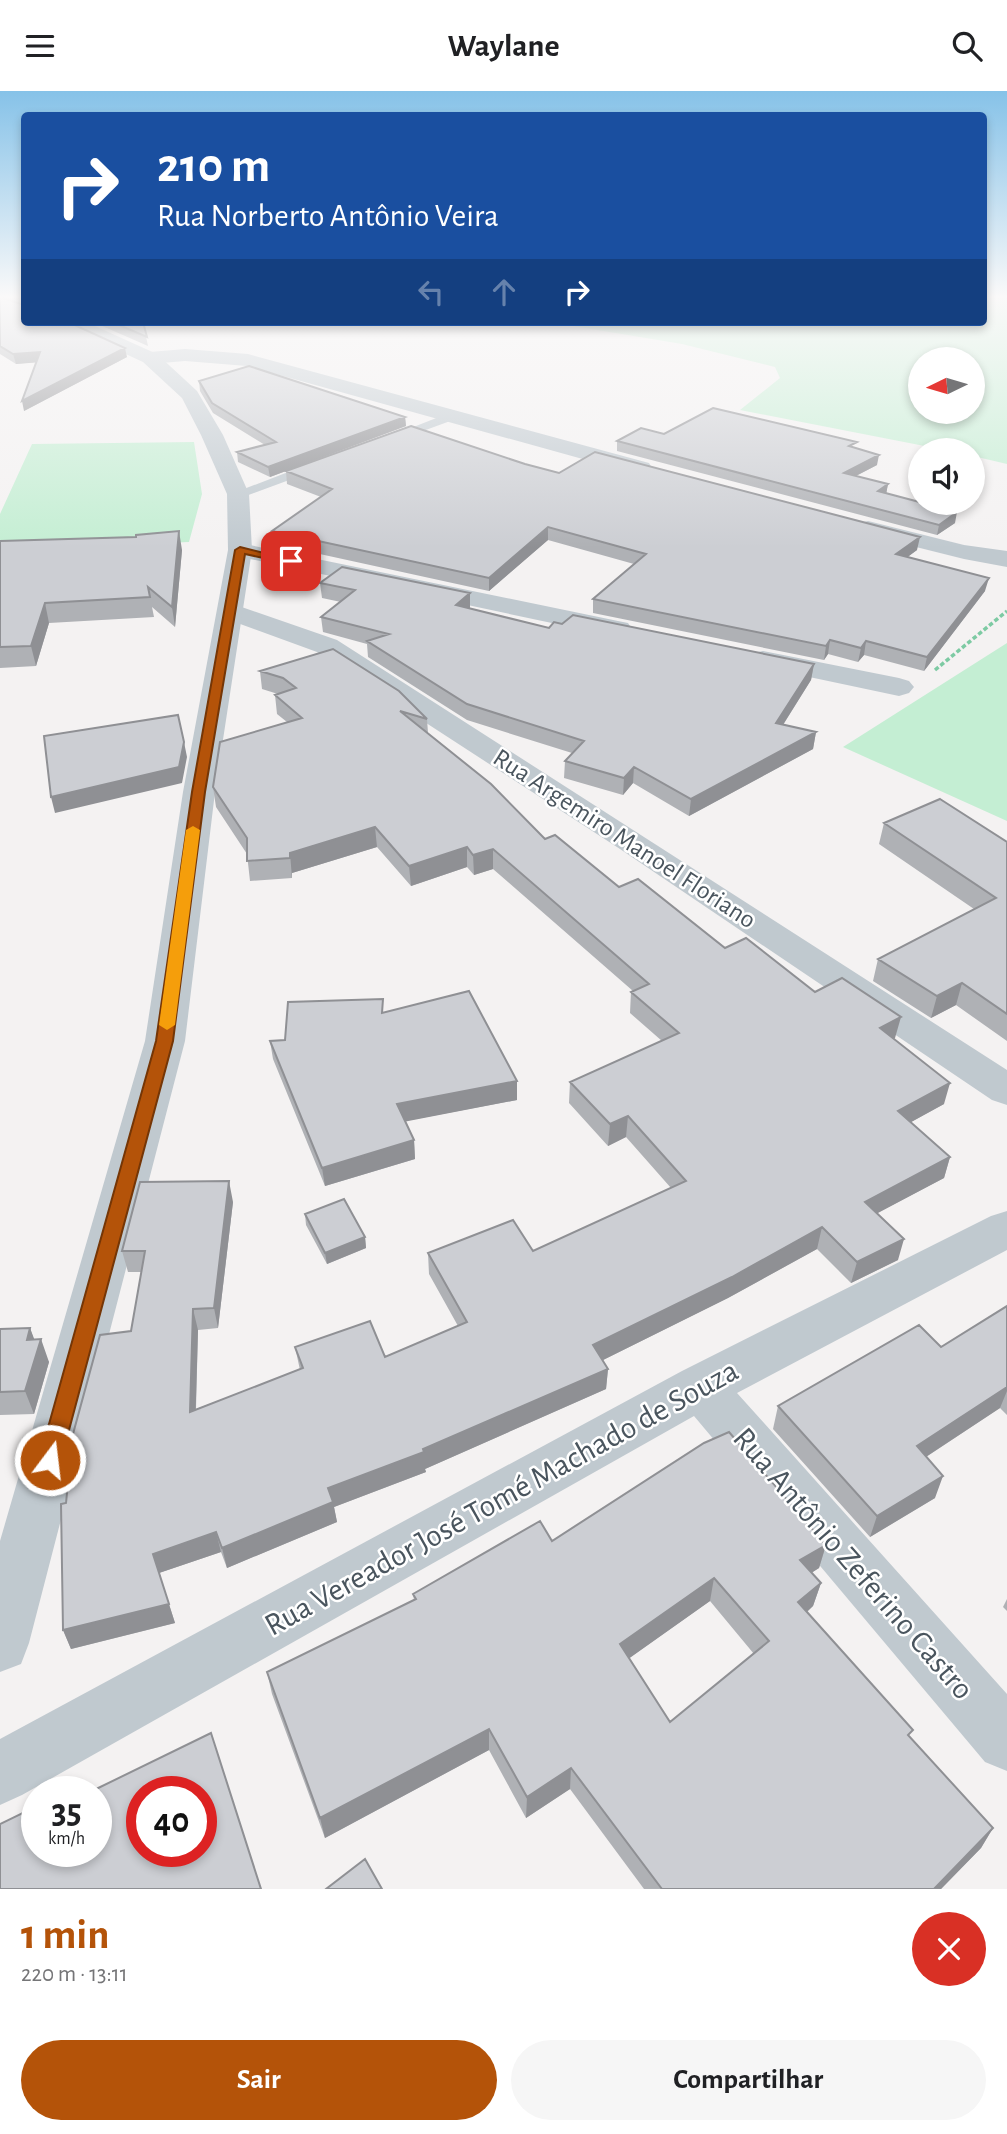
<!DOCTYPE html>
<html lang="pt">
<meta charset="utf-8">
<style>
:root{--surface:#fff;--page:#f6f6f6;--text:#202124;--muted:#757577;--accent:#b45309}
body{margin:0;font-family:"Alegreya Sans",sans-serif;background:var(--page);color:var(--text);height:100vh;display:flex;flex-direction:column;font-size:26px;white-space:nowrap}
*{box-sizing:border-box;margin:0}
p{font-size:23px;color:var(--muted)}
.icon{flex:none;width:38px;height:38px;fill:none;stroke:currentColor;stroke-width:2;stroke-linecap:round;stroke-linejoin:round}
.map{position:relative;height:1798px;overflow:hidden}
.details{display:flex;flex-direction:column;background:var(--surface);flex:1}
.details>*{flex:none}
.top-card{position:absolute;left:21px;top:21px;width:966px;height:214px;border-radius:7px;box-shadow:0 4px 10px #0003;background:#1a4fa0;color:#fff;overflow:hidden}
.needle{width:46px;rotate:265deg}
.controls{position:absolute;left:908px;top:256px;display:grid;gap:14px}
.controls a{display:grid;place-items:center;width:77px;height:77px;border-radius:50%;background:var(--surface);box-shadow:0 4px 10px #0003;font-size:35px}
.speed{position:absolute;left:21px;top:1685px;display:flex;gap:14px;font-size:35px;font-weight:700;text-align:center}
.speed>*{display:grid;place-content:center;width:91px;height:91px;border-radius:50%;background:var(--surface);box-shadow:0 4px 10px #0003;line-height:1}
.speed small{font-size:18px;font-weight:400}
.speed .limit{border:10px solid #d22;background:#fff;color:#111}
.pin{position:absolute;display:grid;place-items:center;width:60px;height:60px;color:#fff;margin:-30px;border-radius:14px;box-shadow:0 4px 10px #0006}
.me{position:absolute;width:77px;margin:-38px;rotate:15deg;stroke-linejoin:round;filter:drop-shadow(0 0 5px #0008)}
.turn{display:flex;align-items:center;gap:24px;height:147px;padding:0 21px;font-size:32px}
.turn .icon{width:91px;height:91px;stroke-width:2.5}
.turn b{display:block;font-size:49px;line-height:60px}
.lanes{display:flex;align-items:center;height:66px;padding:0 21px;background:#0003;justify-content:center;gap:35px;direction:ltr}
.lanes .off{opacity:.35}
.round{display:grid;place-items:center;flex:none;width:74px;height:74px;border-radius:37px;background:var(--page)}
.summary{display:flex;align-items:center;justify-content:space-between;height:119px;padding:0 21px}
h1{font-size:42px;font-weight:700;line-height:52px;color:var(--accent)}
.action{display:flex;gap:14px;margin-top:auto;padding:14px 21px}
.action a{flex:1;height:80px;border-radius:42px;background:var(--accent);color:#fff;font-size:28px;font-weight:700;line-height:80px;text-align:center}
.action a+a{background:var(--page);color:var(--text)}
header{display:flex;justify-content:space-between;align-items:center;height:91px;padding:0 21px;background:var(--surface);font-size:32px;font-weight:700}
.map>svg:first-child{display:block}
.green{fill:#c4eed3;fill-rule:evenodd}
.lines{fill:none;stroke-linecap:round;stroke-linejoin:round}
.path{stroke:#7dcaa3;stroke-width:3.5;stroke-dasharray:4.5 2.5;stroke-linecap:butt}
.service{fill:#c0c9cf;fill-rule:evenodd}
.minor{fill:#c0c9cf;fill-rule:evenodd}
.tertiary{fill:#c0c9cf;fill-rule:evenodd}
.wall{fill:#afb1b5;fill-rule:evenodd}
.shaded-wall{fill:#8f9094}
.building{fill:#ccced3;stroke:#8f9094;stroke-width:2;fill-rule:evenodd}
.route{fill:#b45309;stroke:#753606;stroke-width:2}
.slow{fill:#f59e0b}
.labels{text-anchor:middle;stroke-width:5;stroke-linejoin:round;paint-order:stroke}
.street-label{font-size:26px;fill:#4a555e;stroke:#fff}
.near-street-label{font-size:32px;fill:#4a555e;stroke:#fff}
</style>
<header><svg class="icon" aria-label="menu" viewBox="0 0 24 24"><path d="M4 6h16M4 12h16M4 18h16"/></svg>Waylane<svg class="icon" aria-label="search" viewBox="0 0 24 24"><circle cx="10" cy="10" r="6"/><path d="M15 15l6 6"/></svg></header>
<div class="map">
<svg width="1007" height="1798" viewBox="0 0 1007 1798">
<rect width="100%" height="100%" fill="#f4f2f2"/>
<path class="green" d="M 984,205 L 1007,205 L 1007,373 L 973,365 L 973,359 L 945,359 L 740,319 L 780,287 L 775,276 L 682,253 L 549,231 L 984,231 ZM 920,268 L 973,268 L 973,320 L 920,320 Z
M 194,351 L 202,403 L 189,451 L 0,459 L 0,423 L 32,353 Z
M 1007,552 L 1007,730 L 843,656 Z"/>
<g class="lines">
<path class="path" d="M 935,579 L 1007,520"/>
<path class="service" d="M 449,322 L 455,326 L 453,329 L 393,351 L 389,352 L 383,348 Z
M 314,371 L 319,372 L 319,378 L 243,406 L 233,406 L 231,403 Z"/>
<path class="minor" d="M 185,258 L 248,263 L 649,372 L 652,377 L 649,382 L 633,382 L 247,275 L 185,270 L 150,273 L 141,267 L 150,261 Z
M 868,430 L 964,454 L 1007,460 L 1007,476 L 964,468 L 860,442 L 856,437 L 860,432 Z
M 240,452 L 618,530 L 628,532 L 632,538 L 628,544 L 618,546 L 231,464 L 228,459 L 231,454 Z
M 230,512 L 337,549 L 1007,979 L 1007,1014 L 992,1009 L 620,758 L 317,561 L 221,526 L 217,520 L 221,514 Z
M 763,560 L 899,587 L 909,590 L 914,596 L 909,602 L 899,605 L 753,574 L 749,568 L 753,562 Z
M 1007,1120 L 1007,1159 L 737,1302 L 1007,1603 L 1007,1680 L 985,1671 L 694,1325 L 22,1704 L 0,1714 L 0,1648 L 682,1280 L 991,1125 Z"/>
<path class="tertiary" d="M 0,205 L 16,205 L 24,208 L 24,219 L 0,211 Z
M 62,231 L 86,231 L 157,263 L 197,300 L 223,344 L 249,403 L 252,459 L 215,701 L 185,950 L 29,1552 L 21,1573 L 0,1581 L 0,1450 L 145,950 L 183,701 L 228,459 L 227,403 L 201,344 L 182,307 L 143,271 L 65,235 Z"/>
</g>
<path class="wall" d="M 0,206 L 127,266 L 24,320 L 36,271 L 16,273 L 0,263 Z
M 93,231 L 143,231 L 148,255 Z
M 199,290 L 405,326 L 406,335 L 270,386 L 238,371 L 237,361 L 265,354 L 213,322 L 200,300 Z
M 664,343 L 856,357 L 877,374 L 856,385 L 888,393 L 886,402 L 955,432 L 937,444 L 617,360 L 617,350 Z
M 525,373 L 559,382 L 917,459 L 907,466 L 985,500 L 924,580 L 864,564 L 858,571 L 828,563 L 824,569 L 593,522 L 593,508 L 634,473 L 548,449 L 489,500 L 274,453 L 272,440 L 321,406 L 287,393 L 286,380 Z
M 0,450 L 182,459 L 175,536 L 152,516 L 154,526 L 49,532 L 36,575 L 0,577 Z
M 320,492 L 470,502 L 470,518 L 549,537 L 814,573 L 811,589 L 783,634 L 816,641 L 813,658 L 689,725 L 633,692 L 623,704 L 564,687 L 565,670 L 572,662 L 467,629 L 368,566 L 367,553 L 323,541 L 321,526 L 341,511 L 322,507 Z
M 260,580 L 427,628 L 428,642 L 545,748 L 619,796 L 725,857 L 815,901 L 895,947 L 894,948 L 944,1013 L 911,1031 L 950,1066 L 944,1087 L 877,1122 L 898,1169 L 851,1192 L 817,1158 L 728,1207 L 603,1269 L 608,1278 L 606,1298 L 425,1378 L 426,1381 L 334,1416 L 337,1431 L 227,1477 L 221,1461 L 159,1482 L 175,1532 L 71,1558 L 63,1539 L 66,1412 L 131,1240 L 142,1181 L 128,1181 L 122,1160 L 233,1111 L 218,1237 L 198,1239 L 196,1318 L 300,1279 L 295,1256 L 385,1266 L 458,1235 L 429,1183 L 428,1162 L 533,1160 L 671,1097 L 626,1046 L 608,1055 L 569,1012 L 570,991 L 662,950 L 630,922 L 631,901 L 633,900 L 493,778 L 474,784 L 467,776 L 411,795 L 377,756 L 292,782 L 292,787 L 250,790 L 247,763 L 216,716 L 213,696 L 287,631 L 277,623 L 275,604 L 278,603 L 262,598 Z
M 884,732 L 1007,751 L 1007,950 L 956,914 L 931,927 L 873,890 L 878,868 L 974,818 L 879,753 Z
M 384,922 L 517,1009 L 405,1030 L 414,1049 L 415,1068 L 325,1095 L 273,968 L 270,950 L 285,949 Z
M 305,1123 L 365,1146 L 366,1157 L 327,1173 L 306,1134 Z
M 1007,1215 L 1007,1324 L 1000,1317 L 926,1366 L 935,1407 L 870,1446 L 773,1338 L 778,1315 L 941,1256 Z
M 30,1237 L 34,1249 L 49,1271 L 34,1323 L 0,1324 L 0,1238 Z
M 552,1450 L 826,1454 L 819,1477 L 811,1482 L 821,1492 L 813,1515 L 807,1521 L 910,1646 L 993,1737 L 981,1757 L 941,1798 L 644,1798 L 570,1698 L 526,1727 L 489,1659 L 325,1747 L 272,1603 L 267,1581 L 414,1509 L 413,1503 ZM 710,1510 L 754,1563 L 670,1631 L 629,1567 Z
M 1007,1508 L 1007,1520 L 1003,1516 Z"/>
<path class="shaded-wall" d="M 125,257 L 127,266 L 24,320 L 22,310 Z
M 40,261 L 42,271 L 16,273 L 13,263 Z
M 405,326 L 406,335 L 270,386 L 268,376 Z
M 879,364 L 877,374 L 842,392 L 844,382 Z
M 888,393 L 886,404 L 878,400 Z
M 957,421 L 955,432 L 937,444 L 939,434 Z
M 548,436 L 548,449 L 489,500 L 489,487 Z
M 179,440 L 182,459 L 175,536 L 172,516 Z
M 920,446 L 917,459 L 893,477 L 896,463 Z
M 989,487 L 985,500 L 924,580 L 927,566 Z
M 470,502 L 470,517 L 456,529 L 456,514 Z
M 45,512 L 49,532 L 36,575 L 31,555 Z
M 830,549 L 828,563 L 824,569 L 826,555 Z
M 866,550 L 864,564 L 858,571 L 861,557 Z
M 814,573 L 811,589 L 774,648 L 776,632 Z
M 816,641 L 813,658 L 689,725 L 691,708 Z
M 184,651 L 187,666 L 182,692 L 55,722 L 51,706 Z
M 634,676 L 633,692 L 623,704 L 624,687 Z
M 375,736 L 377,756 L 292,782 L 292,787 L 290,762 Z
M 467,756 L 467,776 L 411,795 L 409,775 Z
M 493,758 L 493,778 L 474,784 L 473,764 Z
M 962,892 L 956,914 L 931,927 L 937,905 Z
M 901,926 L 895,947 L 875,958 L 880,937 Z
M 517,990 L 517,1009 L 398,1032 L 397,1013 Z
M 950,992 L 944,1013 L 893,1041 L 898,1020 Z
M 628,1025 L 626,1046 L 608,1055 L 610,1033 Z
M 414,1049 L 415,1068 L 325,1095 L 322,1077 Z
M 950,1066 L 944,1087 L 859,1132 L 865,1111 Z
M 229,1090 L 233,1111 L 218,1237 L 214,1217 Z
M 822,1136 L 817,1158 L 728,1207 L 591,1275 L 593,1254 Z
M 365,1146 L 366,1157 L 327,1173 L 325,1162 Z
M 904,1148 L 898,1169 L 851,1192 L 857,1171 Z
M 193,1218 L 198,1239 L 195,1341 L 190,1321 Z
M 30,1237 L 38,1258 L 41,1248 L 49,1271 L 34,1323 L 25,1300 L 27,1249 Z
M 608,1278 L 606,1298 L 425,1378 L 426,1381 L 334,1416 L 337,1431 L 227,1477 L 222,1457 L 328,1397 L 423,1358 Z
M 1007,1296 L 1007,1300 L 1000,1317 L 909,1377 L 917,1355 Z
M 943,1385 L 935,1407 L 870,1446 L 877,1425 Z
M 216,1441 L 221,1461 L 159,1482 L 175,1532 L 71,1558 L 63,1539 L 153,1463 Z
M 826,1454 L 819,1477 L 794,1493 L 800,1469 Z
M 714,1487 L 710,1510 L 617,1576 L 620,1553 Z
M 821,1492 L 813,1515 L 792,1534 L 798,1511 Z
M 489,1638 L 489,1659 L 325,1747 L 320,1727 Z
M 571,1677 L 570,1698 L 526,1727 L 527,1706 Z
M 993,1737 L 981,1757 L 941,1798 L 934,1798 Z"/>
<path class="building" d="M 0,206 L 21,213 L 24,210 L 24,231 L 68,231 L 125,257 L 22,310 L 40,261 L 13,263 L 0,255 Z
M 112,231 L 143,231 L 147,246 Z
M 249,275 L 405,326 L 268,376 L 237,361 L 276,351 L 212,312 L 199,290 Z
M 713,317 L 857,351 L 849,355 L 879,364 L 844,382 L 888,393 L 878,400 L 957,421 L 939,434 L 617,350 L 641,337 L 664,343 Z
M 411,335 L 525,373 L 559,382 L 595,361 L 920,446 L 896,463 L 989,487 L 927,566 L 866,550 L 861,557 L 830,549 L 826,555 L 593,508 L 646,463 L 548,436 L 489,487 L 272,440 L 332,398 L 286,380 Z
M 179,440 L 172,516 L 148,496 L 150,506 L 45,512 L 31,555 L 0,556 L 0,450 L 136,446 L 136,444 Z
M 342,476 L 470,502 L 456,514 L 549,537 L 554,531 L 562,533 L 573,524 L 814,573 L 776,632 L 816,641 L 691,708 L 634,676 L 624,687 L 565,670 L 584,650 L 467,613 L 367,550 L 389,543 L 321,526 L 355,499 L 320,492 Z
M 333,558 L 399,600 L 427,628 L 400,620 L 491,693 L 545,748 L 555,744 L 619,796 L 638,788 L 725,857 L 746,847 L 815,901 L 842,887 L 901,926 L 880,937 L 950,992 L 898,1020 L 950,1066 L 865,1111 L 904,1148 L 857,1171 L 822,1136 L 732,1186 L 593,1254 L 608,1278 L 423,1358 L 424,1361 L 328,1397 L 333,1411 L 222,1457 L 216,1441 L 153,1463 L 169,1513 L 63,1539 L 61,1413 L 66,1412 L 73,1343 L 100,1244 L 131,1240 L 145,1160 L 122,1160 L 140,1091 L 229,1090 L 214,1217 L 193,1218 L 190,1321 L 303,1277 L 295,1256 L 370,1230 L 385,1266 L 467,1231 L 428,1162 L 513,1129 L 533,1160 L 686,1090 L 628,1025 L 610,1033 L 570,991 L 679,942 L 631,901 L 649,893 L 493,758 L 473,764 L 467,756 L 409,775 L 375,736 L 290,762 L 290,767 L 247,770 L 247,747 L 213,696 L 220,651 L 302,627 L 275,604 L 296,597 L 283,587 L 260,580 Z
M 178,624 L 184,651 L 179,676 L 51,706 L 44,645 Z
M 940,708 L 1007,751 L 1007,923 L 962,892 L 937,905 L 878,868 L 996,807 L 884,732 Z
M 469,900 L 517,990 L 397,1013 L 414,1049 L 322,1077 L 270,950 L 285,949 L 288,911 L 383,908 L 382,922 Z
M 344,1108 L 365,1146 L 325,1162 L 305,1123 Z
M 1007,1215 L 1007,1296 L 917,1355 L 943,1385 L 877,1425 L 778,1315 L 919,1234 L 941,1256 Z
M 30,1237 L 27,1249 L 41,1248 L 25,1300 L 0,1301 L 0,1238 Z
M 729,1341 L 826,1454 L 800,1469 L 821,1492 L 798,1511 L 913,1639 L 908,1644 L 993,1737 L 934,1798 L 662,1798 L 571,1677 L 527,1706 L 489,1638 L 320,1727 L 267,1581 L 416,1508 L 413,1503 L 540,1430 L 552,1450 L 704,1352 ZM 714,1487 L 769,1550 L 670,1631 L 620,1553 Z
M 211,1642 L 261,1798 L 0,1798 L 0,1733 L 37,1715 L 37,1760 L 96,1760 L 96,1701 L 90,1701 ZM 142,1701 L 201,1701 L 201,1760 L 142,1760 Z
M 365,1768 L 382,1798 L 326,1798 Z"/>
<linearGradient id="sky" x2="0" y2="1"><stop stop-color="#86c2e8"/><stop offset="0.45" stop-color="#faf9f9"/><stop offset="1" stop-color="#faf9f9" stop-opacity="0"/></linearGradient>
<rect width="1007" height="457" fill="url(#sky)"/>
<path class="route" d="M 240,456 L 297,470 L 291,473 L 245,463 L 205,701 L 173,950 L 61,1369 L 58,1376 L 50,1379 L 42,1376 L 39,1369 L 156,950 L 192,701 L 235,459 Z"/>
<path class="slow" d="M 193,735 L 200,739 L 175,934 L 167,939 L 159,934 L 186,739 Z"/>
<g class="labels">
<g class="street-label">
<text transform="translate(625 747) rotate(33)" y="9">Rua Argemiro Manoel Floriano</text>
</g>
<g class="near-street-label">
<text transform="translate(501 1406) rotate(-29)" y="11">Rua Vereador José Tomé Machado de Souza</text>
<text transform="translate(854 1472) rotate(49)" y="11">Rua Antônio Zeferino Castro</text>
</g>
</g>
</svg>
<div class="controls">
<a><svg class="needle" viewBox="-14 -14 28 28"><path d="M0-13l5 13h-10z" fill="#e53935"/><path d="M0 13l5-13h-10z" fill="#757577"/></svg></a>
<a><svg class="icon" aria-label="sound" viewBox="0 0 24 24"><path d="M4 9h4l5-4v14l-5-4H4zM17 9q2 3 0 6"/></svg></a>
</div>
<div class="speed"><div>35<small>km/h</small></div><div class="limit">40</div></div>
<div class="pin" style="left:291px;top:470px;background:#d93025"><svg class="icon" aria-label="arrive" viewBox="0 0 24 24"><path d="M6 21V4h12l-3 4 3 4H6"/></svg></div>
<svg class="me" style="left:50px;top:1369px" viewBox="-20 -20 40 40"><circle r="17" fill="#b45309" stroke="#fff" stroke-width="3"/><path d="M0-11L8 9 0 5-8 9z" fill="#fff"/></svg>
<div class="top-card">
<div class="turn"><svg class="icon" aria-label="right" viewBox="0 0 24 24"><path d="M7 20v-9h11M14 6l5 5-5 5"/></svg><div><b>210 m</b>Rua Norberto Antônio Veira</div></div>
<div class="lanes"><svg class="icon off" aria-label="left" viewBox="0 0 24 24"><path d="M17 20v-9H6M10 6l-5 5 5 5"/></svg><svg class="icon off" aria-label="ahead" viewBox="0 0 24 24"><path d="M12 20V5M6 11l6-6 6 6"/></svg><svg class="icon" aria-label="right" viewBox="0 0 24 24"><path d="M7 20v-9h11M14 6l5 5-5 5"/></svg></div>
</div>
</div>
<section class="details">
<div class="summary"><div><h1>1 min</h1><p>220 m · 13:11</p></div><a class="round" style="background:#d93025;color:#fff"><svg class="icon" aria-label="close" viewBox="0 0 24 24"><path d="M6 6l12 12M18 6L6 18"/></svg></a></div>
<div class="action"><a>Sair</a><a>Compartilhar</a></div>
</section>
